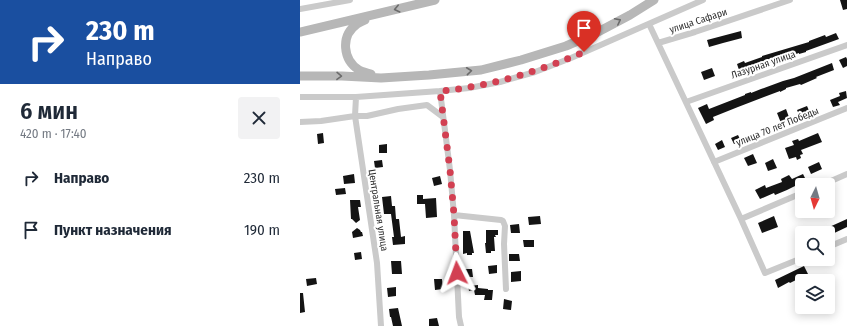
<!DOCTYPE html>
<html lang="ru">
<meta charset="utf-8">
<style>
:root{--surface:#fff;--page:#f2f2f3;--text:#1f2937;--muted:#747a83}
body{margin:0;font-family:"Fira Sans Condensed",sans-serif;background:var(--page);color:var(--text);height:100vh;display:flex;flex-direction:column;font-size:15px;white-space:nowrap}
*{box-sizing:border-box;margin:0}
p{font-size:13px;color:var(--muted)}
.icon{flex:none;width:22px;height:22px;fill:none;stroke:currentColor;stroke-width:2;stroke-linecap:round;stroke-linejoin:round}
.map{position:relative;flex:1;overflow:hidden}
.drawer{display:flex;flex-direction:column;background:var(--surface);width:300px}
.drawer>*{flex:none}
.hud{background:#1a4fa0;color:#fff;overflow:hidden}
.needle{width:26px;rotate:185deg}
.fabs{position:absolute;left:495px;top:178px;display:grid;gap:8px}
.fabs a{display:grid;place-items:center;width:40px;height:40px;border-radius:4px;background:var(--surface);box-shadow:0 2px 10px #0003;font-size:20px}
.pin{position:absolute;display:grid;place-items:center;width:34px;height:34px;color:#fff;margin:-41px -17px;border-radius:50% 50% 50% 0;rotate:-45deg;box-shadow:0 0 4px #0007}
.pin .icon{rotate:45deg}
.me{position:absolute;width:44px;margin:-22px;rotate:357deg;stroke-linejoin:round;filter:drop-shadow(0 0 3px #0008)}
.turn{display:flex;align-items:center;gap:14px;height:84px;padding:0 20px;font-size:18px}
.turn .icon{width:52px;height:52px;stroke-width:2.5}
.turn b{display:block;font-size:28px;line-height:34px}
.round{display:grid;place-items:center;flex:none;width:42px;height:42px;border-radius:4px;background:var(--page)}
.head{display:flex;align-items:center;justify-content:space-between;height:68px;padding:0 20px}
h1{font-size:24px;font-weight:600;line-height:30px}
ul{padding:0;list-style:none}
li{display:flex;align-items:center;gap:12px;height:52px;padding:0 20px}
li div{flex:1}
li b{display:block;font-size:15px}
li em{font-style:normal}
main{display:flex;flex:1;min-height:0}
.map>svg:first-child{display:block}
.building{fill:#141414}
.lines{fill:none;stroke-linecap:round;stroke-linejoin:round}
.minor{stroke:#cacaca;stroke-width:6}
.secondary{stroke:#b7b7b7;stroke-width:9}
.oneway{stroke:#6b6b6b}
.route{stroke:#d24052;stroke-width:7;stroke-dasharray:0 12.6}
.labels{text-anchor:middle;stroke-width:4;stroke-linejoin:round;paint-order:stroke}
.street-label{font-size:10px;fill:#2d2d2d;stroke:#fff}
</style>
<main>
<section class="drawer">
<div class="hud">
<div class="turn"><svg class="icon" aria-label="right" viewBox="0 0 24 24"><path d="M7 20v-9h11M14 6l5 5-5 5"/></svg><div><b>230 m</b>Направо</div></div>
</div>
<div class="head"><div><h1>6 мин</h1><p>420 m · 17:40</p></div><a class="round"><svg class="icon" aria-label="close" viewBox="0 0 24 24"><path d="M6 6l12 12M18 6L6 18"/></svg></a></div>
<ul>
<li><svg class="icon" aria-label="right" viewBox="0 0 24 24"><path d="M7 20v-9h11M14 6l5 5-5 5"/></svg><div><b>Направо</b></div><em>230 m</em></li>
<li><svg class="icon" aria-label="arrive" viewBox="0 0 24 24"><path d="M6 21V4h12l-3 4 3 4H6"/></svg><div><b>Пункт назначения</b></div><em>190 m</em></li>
</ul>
</section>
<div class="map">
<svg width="547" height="326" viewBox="0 0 547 326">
<rect width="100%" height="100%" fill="#fff"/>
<path class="building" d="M 540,0 L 547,0 L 547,9 L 543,10 Z
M 441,31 L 442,38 L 423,43 L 409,47 L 407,40 Z
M 536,33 L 539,39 L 506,51 L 506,52 L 499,54 L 499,53 L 440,73 L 437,64 L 444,61 L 445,63 L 462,57 L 462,56 L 509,42 L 509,41 L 525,35 L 526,37 Z
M 546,57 L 547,59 L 547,66 L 543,68 L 539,60 Z
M 532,63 L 534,70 L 516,77 L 517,78 L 501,85 L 500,84 L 486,88 L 486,89 L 480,92 L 480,91 L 438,107 L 413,117 L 414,120 L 406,124 L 398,108 L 407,104 L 409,109 L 445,95 L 445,94 L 451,92 L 451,93 L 461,89 L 483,81 L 494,78 Z
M 412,68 L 415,76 L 404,80 L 401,72 Z
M 546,91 L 547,98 L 538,102 L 540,105 L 533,107 L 530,100 L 540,96 L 539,93 Z
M 507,106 L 511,115 L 501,119 L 497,110 Z
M 486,109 L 490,120 L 481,123 L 477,113 Z
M 23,133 L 24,143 L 18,144 L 17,134 Z
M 518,133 L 522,142 L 501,150 L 503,154 L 500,155 L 501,158 L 497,160 L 496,157 L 489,159 L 485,148 L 494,145 L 492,141 L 498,139 L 499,141 Z
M 438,135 L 441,141 L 434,144 L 431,138 Z
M 422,140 L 425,147 L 418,150 L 415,144 Z
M 87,144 L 87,153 L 79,153 L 79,145 Z
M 453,154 L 457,163 L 448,166 L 444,158 Z
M 473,159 L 477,168 L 468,171 L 465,163 Z
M 82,160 L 83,167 L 75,168 L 74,161 Z
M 519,162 L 522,169 L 511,174 L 508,167 Z
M 54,174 L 55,183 L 44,184 L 43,176 Z
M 503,174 L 507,182 L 499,186 L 499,184 L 487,190 L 475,195 L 474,193 L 460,199 L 455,190 L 465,185 L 466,188 L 482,182 L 481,179 L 489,175 L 492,179 Z
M 140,176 L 142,184 L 134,186 L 132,178 Z
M 45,188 L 46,194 L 36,195 L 35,189 Z
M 117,195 L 123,195 L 123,199 L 136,198 L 137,217 L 126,218 L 125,204 L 117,204 Z
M 91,196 L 92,206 L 95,206 L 96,219 L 99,219 L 101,237 L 105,236 L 105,244 L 93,245 L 92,237 L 94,237 L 91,214 L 84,214 L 82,197 Z
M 50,200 L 60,200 L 61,207 L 58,207 L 60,220 L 56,223 L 52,219 L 51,219 Z
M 240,216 L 241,224 L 229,225 L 228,217 Z
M 474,216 L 478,227 L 462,233 L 458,223 Z
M 547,219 L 547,227 L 528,236 L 528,233 L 513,233 L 527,226 L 527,228 Z
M 219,224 L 220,233 L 211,233 L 210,225 Z
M 57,228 L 60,230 L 61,232 L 62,232 L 63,236 L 53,238 L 52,232 Z
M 186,230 L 198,230 L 198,235 L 195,235 L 196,237 L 194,237 L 195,251 L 191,251 L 191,253 L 186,253 L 185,243 L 186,243 Z
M 163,231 L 170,231 L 174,253 L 172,253 L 172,255 L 167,255 L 167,253 L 163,254 Z
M 223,240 L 234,240 L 234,247 L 224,247 Z
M 61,252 L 62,259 L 55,260 L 54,253 Z
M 209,254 L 219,254 L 220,261 L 209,261 Z
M 91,261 L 101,261 L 102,274 L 92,274 Z
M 197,265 L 197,273 L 189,274 L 188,266 Z
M 504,266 L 508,274 L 490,283 L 489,282 L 478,288 L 475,280 Z
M 164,269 L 172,269 L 173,277 L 165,277 Z
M 221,271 L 221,281 L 211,282 L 211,272 Z
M 16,278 L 17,284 L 7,286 L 6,279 Z
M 134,279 L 142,279 L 143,289 L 135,290 Z
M 178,285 L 178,288 L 188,289 L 188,290 L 193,290 L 192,300 L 184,300 L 185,295 L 175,295 L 174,290 L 169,291 L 168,286 Z
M 96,287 L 96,296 L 88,297 L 87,288 Z
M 0,293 L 3,293 L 5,312 L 0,313 Z
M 204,299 L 212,301 L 211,310 L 203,309 Z
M 98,308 L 102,326 L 93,326 L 91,317 L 90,317 L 89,309 Z
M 137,318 L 139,326 L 129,326 L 129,319 Z"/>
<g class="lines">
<path class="minor" d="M 0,9 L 50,0
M 349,24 L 441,219 L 465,273 L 502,258
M 358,43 L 395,32 L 490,0
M 140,91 L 150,170 L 154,215 L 159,317 L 161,326
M 0,97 L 56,97 L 140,91 L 169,88 L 200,82 L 235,72 L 271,58 L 403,0
M 56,97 L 55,116 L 77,263 L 81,326
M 386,102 L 547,45
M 0,122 L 21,121 L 55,116 L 67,116 L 98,109 L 127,105 L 143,117
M 414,162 L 547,108
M 522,185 L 547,174
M 154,215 L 201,220 L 203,221 L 205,226 L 204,244 L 206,289
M 441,219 L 502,193
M 528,247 L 547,239"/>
<path class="secondary" d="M 65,20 C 62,21 59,23 57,24 C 40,36 43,60 59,70 C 63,72 67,73 71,74
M 0,32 L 135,0
M 0,76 L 42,76 L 81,78 L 129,75 L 181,70 L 221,60 L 266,46 L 296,33 L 330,15 L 354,0"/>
</g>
<defs><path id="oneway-chevron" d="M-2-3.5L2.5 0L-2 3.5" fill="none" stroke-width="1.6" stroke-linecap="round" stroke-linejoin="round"/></defs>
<g class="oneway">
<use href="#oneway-chevron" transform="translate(97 9) rotate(167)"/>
<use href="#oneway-chevron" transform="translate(318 21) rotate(-27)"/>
<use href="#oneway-chevron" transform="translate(169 71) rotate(-6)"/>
<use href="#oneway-chevron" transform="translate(39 76) rotate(1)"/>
</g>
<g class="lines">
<path class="route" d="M 157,273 L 154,215 L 150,170 L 140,91 C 150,90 160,89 170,87 C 210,80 247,68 284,52"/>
</g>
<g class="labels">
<g class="street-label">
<text transform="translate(398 20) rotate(-18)" y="4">улица Сафари</text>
<text transform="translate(463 64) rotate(-19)" y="4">Лазурная улица</text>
<text transform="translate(477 126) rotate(-22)" y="4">улица 70 лет Победы</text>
<text transform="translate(79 210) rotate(81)" y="4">Центральная улица</text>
</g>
</g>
</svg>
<div class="fabs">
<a><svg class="needle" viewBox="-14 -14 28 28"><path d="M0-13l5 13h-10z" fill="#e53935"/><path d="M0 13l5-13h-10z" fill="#747a83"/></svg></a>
<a><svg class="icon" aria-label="search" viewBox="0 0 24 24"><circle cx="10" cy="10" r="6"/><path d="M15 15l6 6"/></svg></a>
<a><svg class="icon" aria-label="layers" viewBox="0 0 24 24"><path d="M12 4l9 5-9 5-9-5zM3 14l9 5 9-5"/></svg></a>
</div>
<div class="pin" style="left:284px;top:52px;background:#d93025"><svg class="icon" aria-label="arrive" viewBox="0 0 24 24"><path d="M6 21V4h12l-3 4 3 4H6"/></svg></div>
<svg class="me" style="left:157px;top:273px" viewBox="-20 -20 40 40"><path d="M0-17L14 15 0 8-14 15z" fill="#d24052" stroke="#fff" stroke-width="4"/></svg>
</div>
</main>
